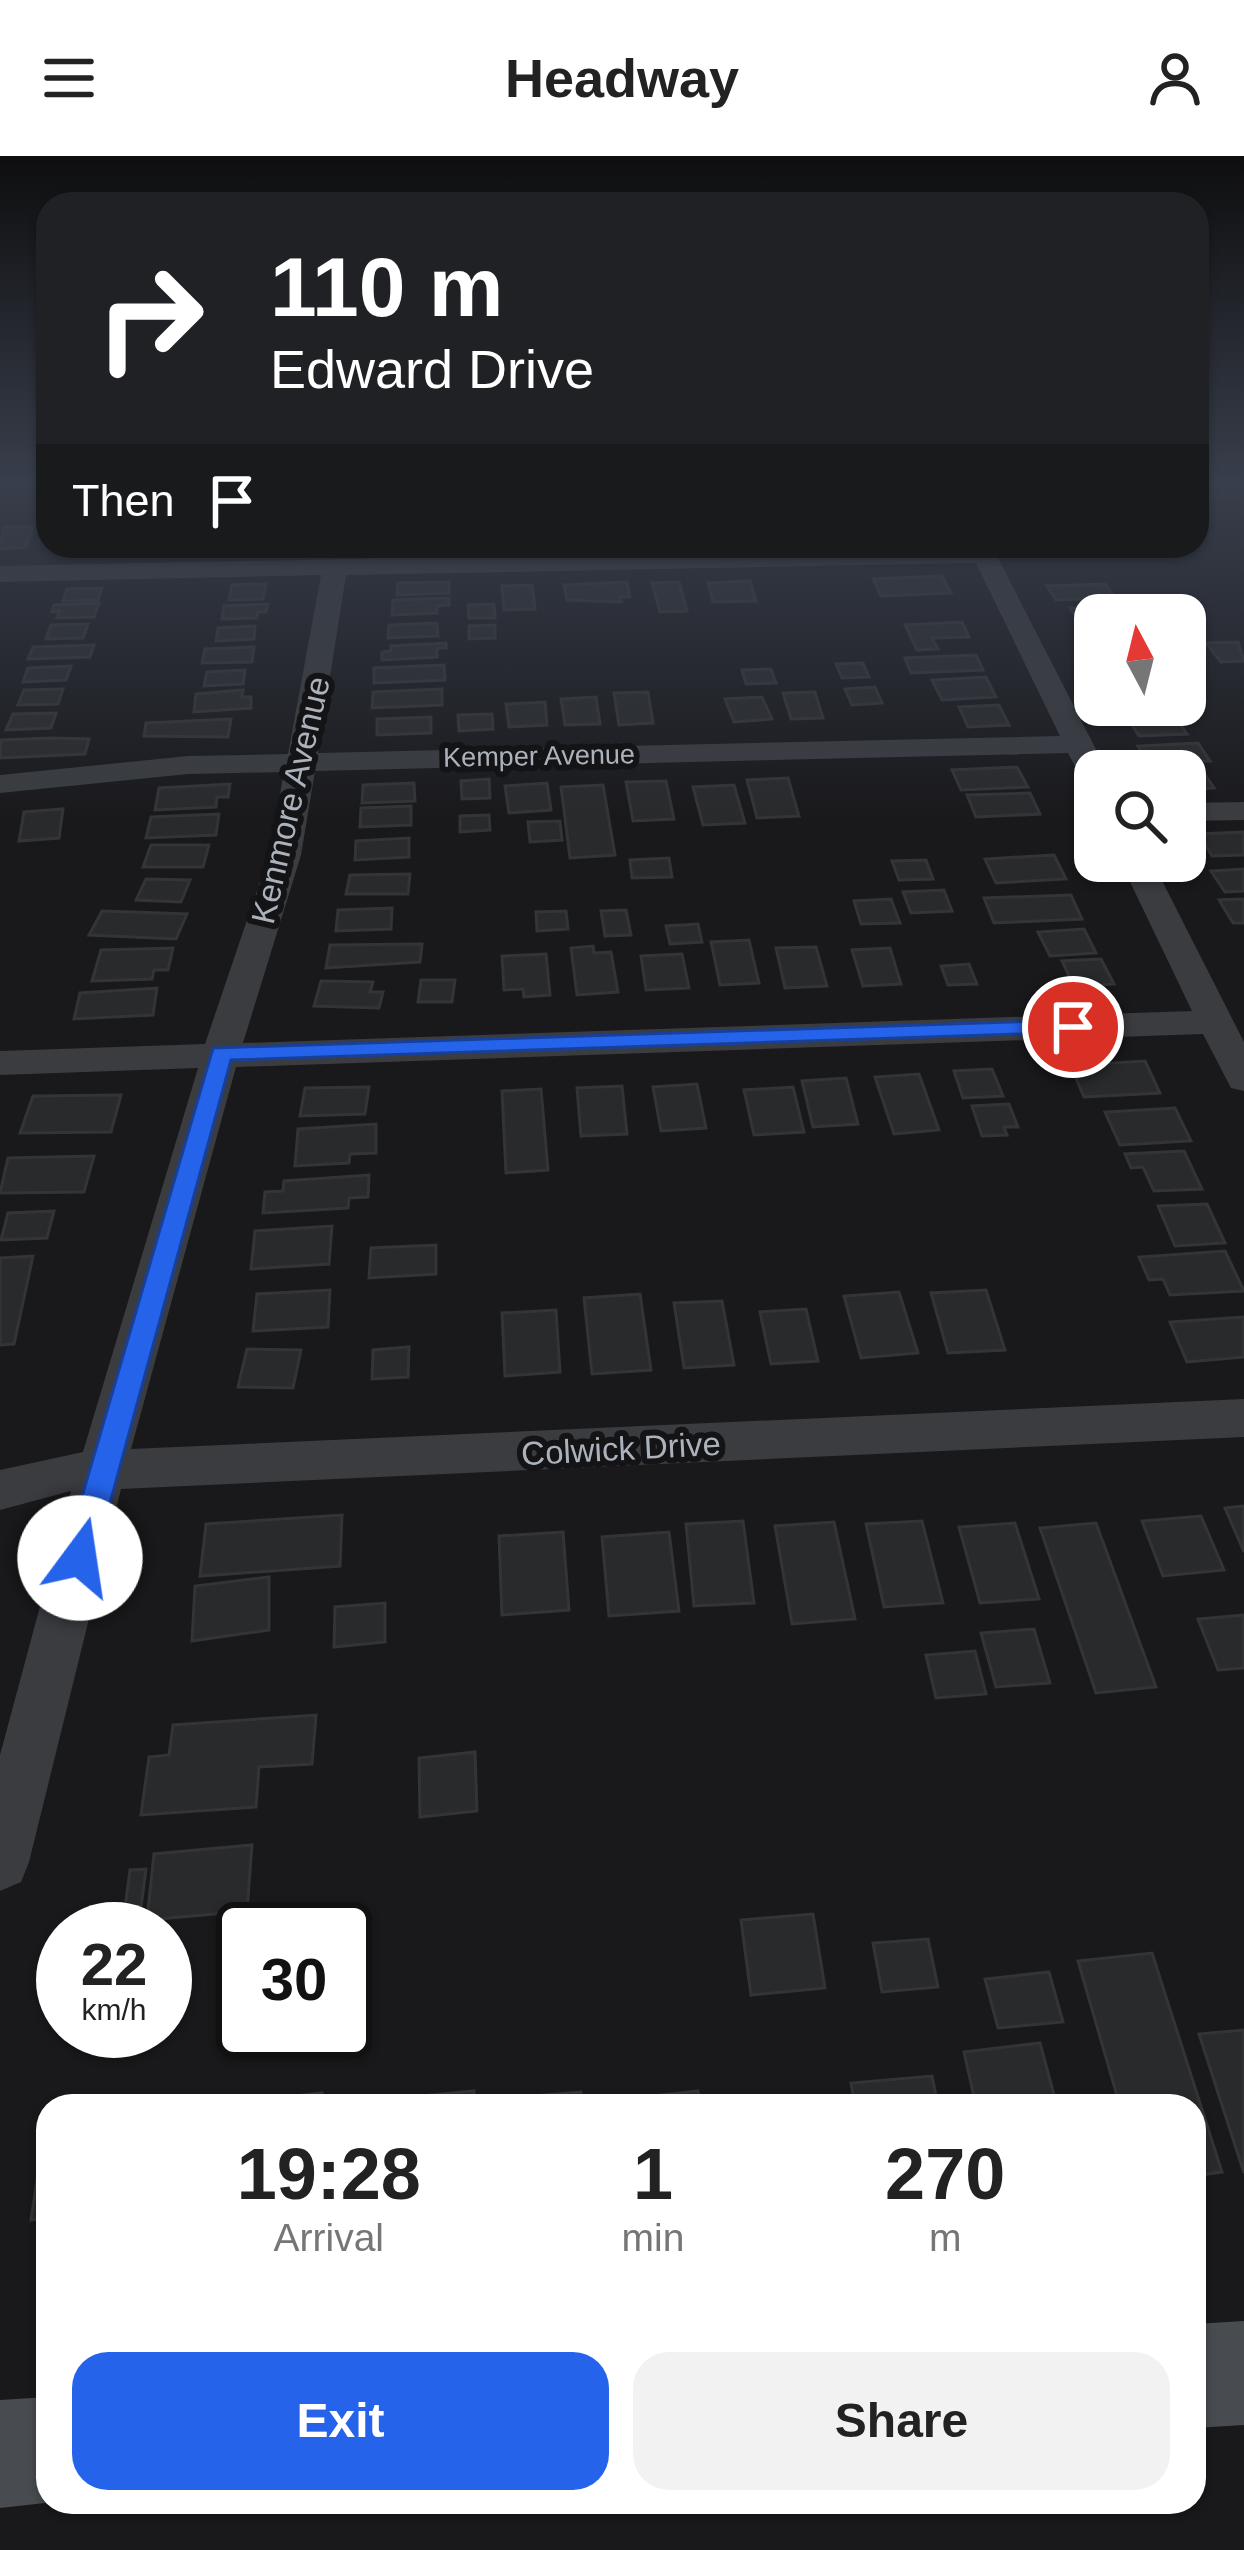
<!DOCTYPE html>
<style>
:root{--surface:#fff;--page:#f2f2f2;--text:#222;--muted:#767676;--accent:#2563eb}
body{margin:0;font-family:Arial,sans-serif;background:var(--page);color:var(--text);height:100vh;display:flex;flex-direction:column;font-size:45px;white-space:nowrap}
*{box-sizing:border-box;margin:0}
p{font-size:39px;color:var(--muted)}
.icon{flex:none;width:66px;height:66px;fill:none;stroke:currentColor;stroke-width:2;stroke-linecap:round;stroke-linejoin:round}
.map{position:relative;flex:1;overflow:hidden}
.sheet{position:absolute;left:36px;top:1938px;width:1170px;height:420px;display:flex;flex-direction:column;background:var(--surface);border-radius:36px;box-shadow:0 3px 9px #0004}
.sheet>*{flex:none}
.top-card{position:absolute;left:36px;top:36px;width:1173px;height:366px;border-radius:36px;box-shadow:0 3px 9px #0004;background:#202124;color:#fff;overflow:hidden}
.needle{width:78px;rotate:353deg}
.fabs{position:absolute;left:1074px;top:438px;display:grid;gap:24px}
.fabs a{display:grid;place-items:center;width:132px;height:132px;border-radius:24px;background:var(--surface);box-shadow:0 3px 9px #0004;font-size:60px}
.speed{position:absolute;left:36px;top:1746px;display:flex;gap:24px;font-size:60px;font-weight:700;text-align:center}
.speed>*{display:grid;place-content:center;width:156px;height:156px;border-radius:50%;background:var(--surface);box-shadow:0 3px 9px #0004;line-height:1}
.speed small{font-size:30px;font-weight:400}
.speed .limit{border:6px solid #111;border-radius:18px;background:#fff;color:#111}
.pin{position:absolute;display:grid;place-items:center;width:102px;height:102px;color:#fff;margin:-51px;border:6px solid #fff;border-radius:50%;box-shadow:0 3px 12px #0007}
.me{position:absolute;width:132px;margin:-66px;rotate:14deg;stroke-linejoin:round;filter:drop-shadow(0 0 9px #0008)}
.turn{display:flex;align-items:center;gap:42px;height:252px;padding:0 36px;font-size:54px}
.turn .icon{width:156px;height:156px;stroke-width:2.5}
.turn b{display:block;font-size:84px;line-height:102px}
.then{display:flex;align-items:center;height:114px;padding:0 36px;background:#0003;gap:24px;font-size:45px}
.eta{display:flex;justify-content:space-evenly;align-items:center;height:204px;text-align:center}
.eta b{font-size:72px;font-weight:600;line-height:84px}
.button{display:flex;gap:24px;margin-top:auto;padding:24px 36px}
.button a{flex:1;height:138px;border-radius:36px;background:var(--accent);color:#fff;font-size:48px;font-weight:600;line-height:138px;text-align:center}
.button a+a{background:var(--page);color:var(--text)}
header{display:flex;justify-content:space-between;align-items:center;height:156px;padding:0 36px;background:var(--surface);font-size:54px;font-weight:600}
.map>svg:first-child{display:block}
.building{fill:#292a2c;stroke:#333437;stroke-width:3}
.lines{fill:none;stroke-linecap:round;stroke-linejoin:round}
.minor{fill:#3a3c40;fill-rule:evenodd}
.secondary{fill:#484b50;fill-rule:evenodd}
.route{fill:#2563eb;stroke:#184099;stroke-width:3}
.labels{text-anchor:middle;stroke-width:12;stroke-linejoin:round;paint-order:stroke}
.far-street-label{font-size:27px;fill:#acb2bb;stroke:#141417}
.street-label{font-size:33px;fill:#acb2bb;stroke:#141417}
</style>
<header><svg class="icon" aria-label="menu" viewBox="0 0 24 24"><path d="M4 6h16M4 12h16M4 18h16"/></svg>Headway<svg class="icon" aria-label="person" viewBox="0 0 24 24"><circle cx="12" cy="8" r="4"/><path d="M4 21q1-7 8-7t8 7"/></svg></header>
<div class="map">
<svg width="1244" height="2394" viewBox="0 0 1244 2394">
<rect width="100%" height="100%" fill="#19191c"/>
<path class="building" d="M 1226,328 L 1237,340 L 1197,341 L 1197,329 Z
M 33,370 L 26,391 L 0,393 L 4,371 Z
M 942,420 L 951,437 L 881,440 L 873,423 Z
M 750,425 L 756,445 L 713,446 L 708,427 Z
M 449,426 L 449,437 L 397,439 L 398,427 Z
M 627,426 L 630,441 L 620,441 L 621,446 L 567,444 L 564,429 Z
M 679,426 L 687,455 L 660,456 L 652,427 Z
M 266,428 L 263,443 L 229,444 L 232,429 Z
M 1105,428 L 1115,442 L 1056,444 L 1047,430 Z
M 532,429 L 535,453 L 504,454 L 502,430 Z
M 102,432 L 98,444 L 63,445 L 67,433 Z
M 449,442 L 449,449 L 437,450 L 437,457 L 392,459 L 393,444 Z
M 99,447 L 94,461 L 57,462 L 59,455 L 52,456 L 54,449 Z
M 268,448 L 266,456 L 258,456 L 257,462 L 222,463 L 224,450 Z
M 494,448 L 495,462 L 469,462 L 468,449 Z
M 1119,450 L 1125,459 L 1077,463 L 1070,452 Z
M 962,466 L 969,481 L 932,482 L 938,493 L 917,494 L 905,469 Z
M 437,467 L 438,480 L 388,482 L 389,469 Z
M 88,468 L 83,482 L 46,483 L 51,469 Z
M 495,469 L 495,482 L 469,483 L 469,470 Z
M 255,470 L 254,483 L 216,485 L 218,472 Z
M 1238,486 L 1244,505 L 1221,506 L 1206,487 Z
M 446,487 L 446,492 L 437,492 L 437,501 L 382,504 L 382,496 L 391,495 L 391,490 Z
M 94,489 L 90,501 L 28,503 L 33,491 Z
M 254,491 L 252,506 L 202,507 L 205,493 Z
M 976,499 L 983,514 L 911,517 L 905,502 Z
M 863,507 L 869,521 L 842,522 L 836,508 Z
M 444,509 L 445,524 L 374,527 L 374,512 Z
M 71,510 L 66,524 L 23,526 L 28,512 Z
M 771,513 L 776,527 L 746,528 L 742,514 Z
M 245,514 L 243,528 L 204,530 L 207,516 Z
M 986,521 L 996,541 L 942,544 L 932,524 Z
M 875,531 L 882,547 L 852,549 L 845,533 Z
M 63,533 L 58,548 L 18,549 L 24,534 Z
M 442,533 L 442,549 L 372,552 L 373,536 Z
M 243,534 L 242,541 L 251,541 L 251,552 L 194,556 L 196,538 Z
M 648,536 L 653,567 L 619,569 L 614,537 Z
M 815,536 L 823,562 L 791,563 L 783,537 Z
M 596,541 L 600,568 L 565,569 L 561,543 Z
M 762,541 L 772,563 L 734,566 L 725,543 Z
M 545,546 L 547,569 L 509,571 L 506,548 Z
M 999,549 L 1009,569 L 968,571 L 959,551 Z
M 1113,549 L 1181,549 L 1184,554 L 1117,557 Z
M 56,557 L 51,572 L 6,574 L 13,558 Z
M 492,558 L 493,573 L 459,575 L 458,559 Z
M 1175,560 L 1187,578 L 1139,580 L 1128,563 Z
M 431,561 L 431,577 L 377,579 L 377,563 Z
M 231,563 L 228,581 L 144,580 L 146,567 Z
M 52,582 L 89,583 L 85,598 L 0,602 L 1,584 Z
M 1198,587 L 1210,605 L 1149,608 L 1138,590 Z
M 1017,611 L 1028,631 L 961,634 L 952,614 Z
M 1200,611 L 1214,632 L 1185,634 L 1185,615 L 1148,614 Z
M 788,622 L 799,660 L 757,662 L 747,624 Z
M 489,623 L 490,642 L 462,643 L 461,625 Z
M 666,625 L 674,663 L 633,665 L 626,626 Z
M 414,627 L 415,645 L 362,647 L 363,629 Z
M 547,627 L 551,654 L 509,657 L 505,630 Z
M 230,628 L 228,641 L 217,641 L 216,651 L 155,654 L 159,632 Z
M 603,629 L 615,699 L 570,702 L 561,631 Z
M 734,629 L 745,667 L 703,669 L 693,631 Z
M 1030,637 L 1040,658 L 976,661 L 967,639 Z
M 411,650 L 411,669 L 360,671 L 361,652 Z
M 63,653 L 59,682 L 19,685 L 24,656 Z
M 219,658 L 216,679 L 146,682 L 151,661 Z
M 489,659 L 490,674 L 460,676 L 460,660 Z
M 560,665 L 562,684 L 530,686 L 528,666 Z
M 1244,676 L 1244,699 L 1212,700 L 1199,678 Z
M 409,682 L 409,701 L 355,704 L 356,685 Z
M 151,689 L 209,689 L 203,711 L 143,711 Z
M 1054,699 L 1066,723 L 996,727 L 985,703 Z
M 669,702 L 672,721 L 632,722 L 630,704 Z
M 926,704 L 933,723 L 899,724 L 892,705 Z
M 1244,713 L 1244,735 L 1225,736 L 1211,715 Z
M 410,718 L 408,738 L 346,738 L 350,719 Z
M 146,723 L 190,724 L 181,746 L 136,744 Z
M 944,734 L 952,755 L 911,757 L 903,736 Z
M 1071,739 L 1082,763 L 994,767 L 984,742 Z
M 891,743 L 900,767 L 861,768 L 854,745 Z
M 1244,743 L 1244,767 L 1233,767 L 1219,744 Z
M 392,752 L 391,773 L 336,775 L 338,754 Z
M 626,754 L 631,779 L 605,780 L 601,755 Z
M 102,755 L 187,758 L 176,783 L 89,779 Z
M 566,755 L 568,773 L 537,775 L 536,756 Z
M 698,768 L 702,786 L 670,788 L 666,770 Z
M 1084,773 L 1096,797 L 1050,800 L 1038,776 Z
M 749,784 L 759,827 L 720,829 L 711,786 Z
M 422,788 L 420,806 L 326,812 L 330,789 Z
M 593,790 L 594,797 L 611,796 L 618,836 L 577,839 L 571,792 Z
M 816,791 L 827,830 L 785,832 L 776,792 Z
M 173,792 L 168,814 L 154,814 L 152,823 L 92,825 L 101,794 Z
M 890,792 L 901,828 L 863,830 L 852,794 Z
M 546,798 L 550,839 L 524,841 L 523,833 L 504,834 L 502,800 Z
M 682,798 L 689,832 L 646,834 L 641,800 Z
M 1101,803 L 1114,828 L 1074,831 L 1062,805 Z
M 969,808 L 977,828 L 948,829 L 941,810 Z
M 421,824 L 455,824 L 452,846 L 418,846 Z
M 321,825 L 373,826 L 370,836 L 383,836 L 379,852 L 314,850 Z
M 157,832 L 153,859 L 74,863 L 80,837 Z
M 1145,905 L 1160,937 L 1084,941 L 1075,920 L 1065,921 L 1060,910 Z
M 992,913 L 1003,940 L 963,942 L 954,915 Z
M 919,918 L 939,974 L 894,978 L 875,921 Z
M 846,922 L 858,968 L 813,971 L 802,925 Z
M 697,928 L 706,972 L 661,975 L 653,931 Z
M 622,930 L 627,978 L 581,980 L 577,932 Z
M 369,931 L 365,958 L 300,960 L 305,932 Z
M 793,931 L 804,976 L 754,979 L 744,934 Z
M 541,933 L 548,1014 L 506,1017 L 502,935 Z
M 121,939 L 111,976 L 20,977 L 33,940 Z
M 1009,948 L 1018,971 L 1004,971 L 1007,979 L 982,980 L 972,950 Z
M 1175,952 L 1191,985 L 1120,989 L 1105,956 Z
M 376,968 L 376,997 L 350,998 L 349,1007 L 295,1010 L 298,973 Z
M 1184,995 L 1202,1033 L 1154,1035 L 1143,1011 L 1131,1012 L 1125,998 Z
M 94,1000 L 84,1036 L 0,1037 L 8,1002 Z
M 369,1019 L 368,1041 L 349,1042 L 348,1052 L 263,1057 L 265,1036 L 283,1035 L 284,1025 Z
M 1207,1048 L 1225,1087 L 1175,1090 L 1158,1050 Z
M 54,1055 L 47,1082 L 1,1084 L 8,1057 Z
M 332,1070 L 329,1108 L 251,1113 L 255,1075 Z
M 436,1089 L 436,1118 L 369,1122 L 371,1092 Z
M 1225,1095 L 1244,1135 L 1170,1139 L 1163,1123 L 1149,1124 L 1139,1101 Z
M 33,1100 L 14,1188 L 0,1189 L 0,1102 Z
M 330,1134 L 328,1171 L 253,1175 L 257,1138 Z
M 986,1134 L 1005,1194 L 948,1197 L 931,1137 Z
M 899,1136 L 918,1197 L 861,1202 L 844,1140 Z
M 640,1138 L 651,1214 L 592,1218 L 584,1142 Z
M 722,1145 L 734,1209 L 684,1212 L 674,1147 Z
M 806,1153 L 818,1205 L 771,1208 L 760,1156 Z
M 556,1154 L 560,1216 L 505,1220 L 502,1157 Z
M 1244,1161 L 1244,1201 L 1187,1206 L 1170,1166 Z
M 409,1191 L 408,1221 L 372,1223 L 373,1194 Z
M 247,1193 L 301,1194 L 293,1232 L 238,1231 Z
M 1244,1350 L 1244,1396 L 1225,1352 Z
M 342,1359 L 340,1410 L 200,1420 L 206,1368 Z
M 1201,1360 L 1224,1414 L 1163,1420 L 1142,1365 Z
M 743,1365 L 754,1447 L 694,1450 L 686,1368 Z
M 922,1365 L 943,1447 L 884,1451 L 866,1368 Z
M 834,1366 L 855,1463 L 792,1468 L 775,1370 Z
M 1015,1367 L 1039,1443 L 980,1447 L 959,1371 Z
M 1096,1367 L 1156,1531 L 1096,1537 L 1040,1372 Z
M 563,1376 L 569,1454 L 502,1459 L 499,1380 Z
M 669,1376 L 679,1455 L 609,1460 L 602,1381 Z
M 269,1421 L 269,1474 L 192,1485 L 195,1430 Z
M 385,1447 L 385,1486 L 334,1491 L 335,1451 Z
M 1244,1459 L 1244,1512 L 1218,1514 L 1198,1463 Z
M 1034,1473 L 1050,1527 L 996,1531 L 981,1477 Z
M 975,1495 L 986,1538 L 936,1542 L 926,1499 Z
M 316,1559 L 312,1608 L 259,1611 L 256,1651 L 141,1659 L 149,1601 L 169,1599 L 173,1569 Z
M 475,1596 L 477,1655 L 420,1661 L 419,1602 Z
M 252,1689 L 247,1755 L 147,1764 L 154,1698 Z
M 146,1713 L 140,1759 L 124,1760 L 130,1714 Z
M 813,1758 L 825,1832 L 751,1839 L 741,1764 Z
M 928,1783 L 938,1831 L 882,1836 L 873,1787 Z
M 1152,1797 L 1222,2016 L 1194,2020 L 1194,1950 L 1120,1950 L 1078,1805 Z
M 1049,1816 L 1063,1866 L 998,1872 L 985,1823 Z
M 1244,1874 L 1244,2017 L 1199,1878 Z
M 1040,1887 L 1057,1950 L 976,1950 L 964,1896 Z
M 932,1920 L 938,1950 L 855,1950 L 851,1927 Z
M 474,1935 L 474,1950 L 400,1950 L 400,1942 Z
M 698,1935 L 700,1950 L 616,1950 L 616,1944 Z
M 581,1936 L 582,1950 L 508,1950 L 507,1942 Z
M 322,1937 L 322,1950 L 243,1950 L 244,1946 Z
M 47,1957 L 48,2062 L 31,2064 Z"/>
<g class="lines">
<path class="minor" d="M 992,390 L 1107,615 L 1095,615 L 1095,630 L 1084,627 L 1068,597 L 315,615 L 301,699 L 243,887 L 1192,855 L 1120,705 L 1152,705 L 1244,886 L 1244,935 L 1231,932 L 1203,878 L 236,911 L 131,1293 L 1244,1243 L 1244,1281 L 121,1333 L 29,1706 L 21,1726 L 0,1735 L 0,1599 L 71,1335 L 0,1354 L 0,1314 L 83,1296 L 198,912 L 0,919 L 0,895 L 205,888 L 269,699 L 284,616 L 188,618 L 0,637 L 0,619 L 188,600 L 288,598 L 321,419 L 0,426 L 0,410 ZM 976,407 L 1060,580 L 318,597 L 346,419 Z
M 1244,646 L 1244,664 L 1185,665 L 1185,647 Z"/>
<path class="secondary" d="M 1244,2165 L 1244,2269 L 1194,2272 L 1194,2168 Z
M 48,2241 L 48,2346 L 54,2346 L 0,2352 L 0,2244 Z"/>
</g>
<linearGradient id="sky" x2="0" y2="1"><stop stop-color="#0e0e0f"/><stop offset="0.49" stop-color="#383e4b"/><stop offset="1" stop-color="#383e4b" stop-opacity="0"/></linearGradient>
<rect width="1244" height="663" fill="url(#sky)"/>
<path class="route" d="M 1073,864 L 1081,866 L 1081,876 L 231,904 L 95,1402 L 90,1412 L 80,1416 L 69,1412 L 64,1402 L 213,892 Z"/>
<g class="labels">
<g class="far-street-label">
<text transform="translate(539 600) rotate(-1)" y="9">Kemper Avenue</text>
</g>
<g class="street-label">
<text transform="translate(290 644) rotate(-77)" y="12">Kenmore Avenue</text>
<text transform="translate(621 1292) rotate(-3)" y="12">Colwick Drive</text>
</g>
</g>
</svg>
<div class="fabs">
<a><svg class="needle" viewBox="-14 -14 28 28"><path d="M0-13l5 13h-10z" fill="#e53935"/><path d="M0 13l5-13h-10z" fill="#767676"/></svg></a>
<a><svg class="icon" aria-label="search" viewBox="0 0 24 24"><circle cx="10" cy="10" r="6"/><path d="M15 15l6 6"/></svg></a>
</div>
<div class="speed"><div>22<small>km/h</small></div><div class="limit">30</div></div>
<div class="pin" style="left:1073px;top:871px;background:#d93025"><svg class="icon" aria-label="arrive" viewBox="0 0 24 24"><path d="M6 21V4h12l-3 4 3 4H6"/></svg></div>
<svg class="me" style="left:80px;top:1402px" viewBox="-20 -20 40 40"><circle r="19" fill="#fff"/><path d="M0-13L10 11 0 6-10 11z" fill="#2563eb"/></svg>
<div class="top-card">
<div class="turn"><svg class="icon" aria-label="right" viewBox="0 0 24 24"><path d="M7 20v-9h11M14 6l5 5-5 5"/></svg><div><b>110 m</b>Edward Drive</div></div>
<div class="then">Then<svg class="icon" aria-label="arrive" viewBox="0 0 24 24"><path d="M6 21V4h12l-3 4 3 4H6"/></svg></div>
</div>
<section class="sheet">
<div class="eta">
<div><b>19:28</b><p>Arrival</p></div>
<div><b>1</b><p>min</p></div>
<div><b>270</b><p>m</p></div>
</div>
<div class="button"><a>Exit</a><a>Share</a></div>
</section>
</div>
